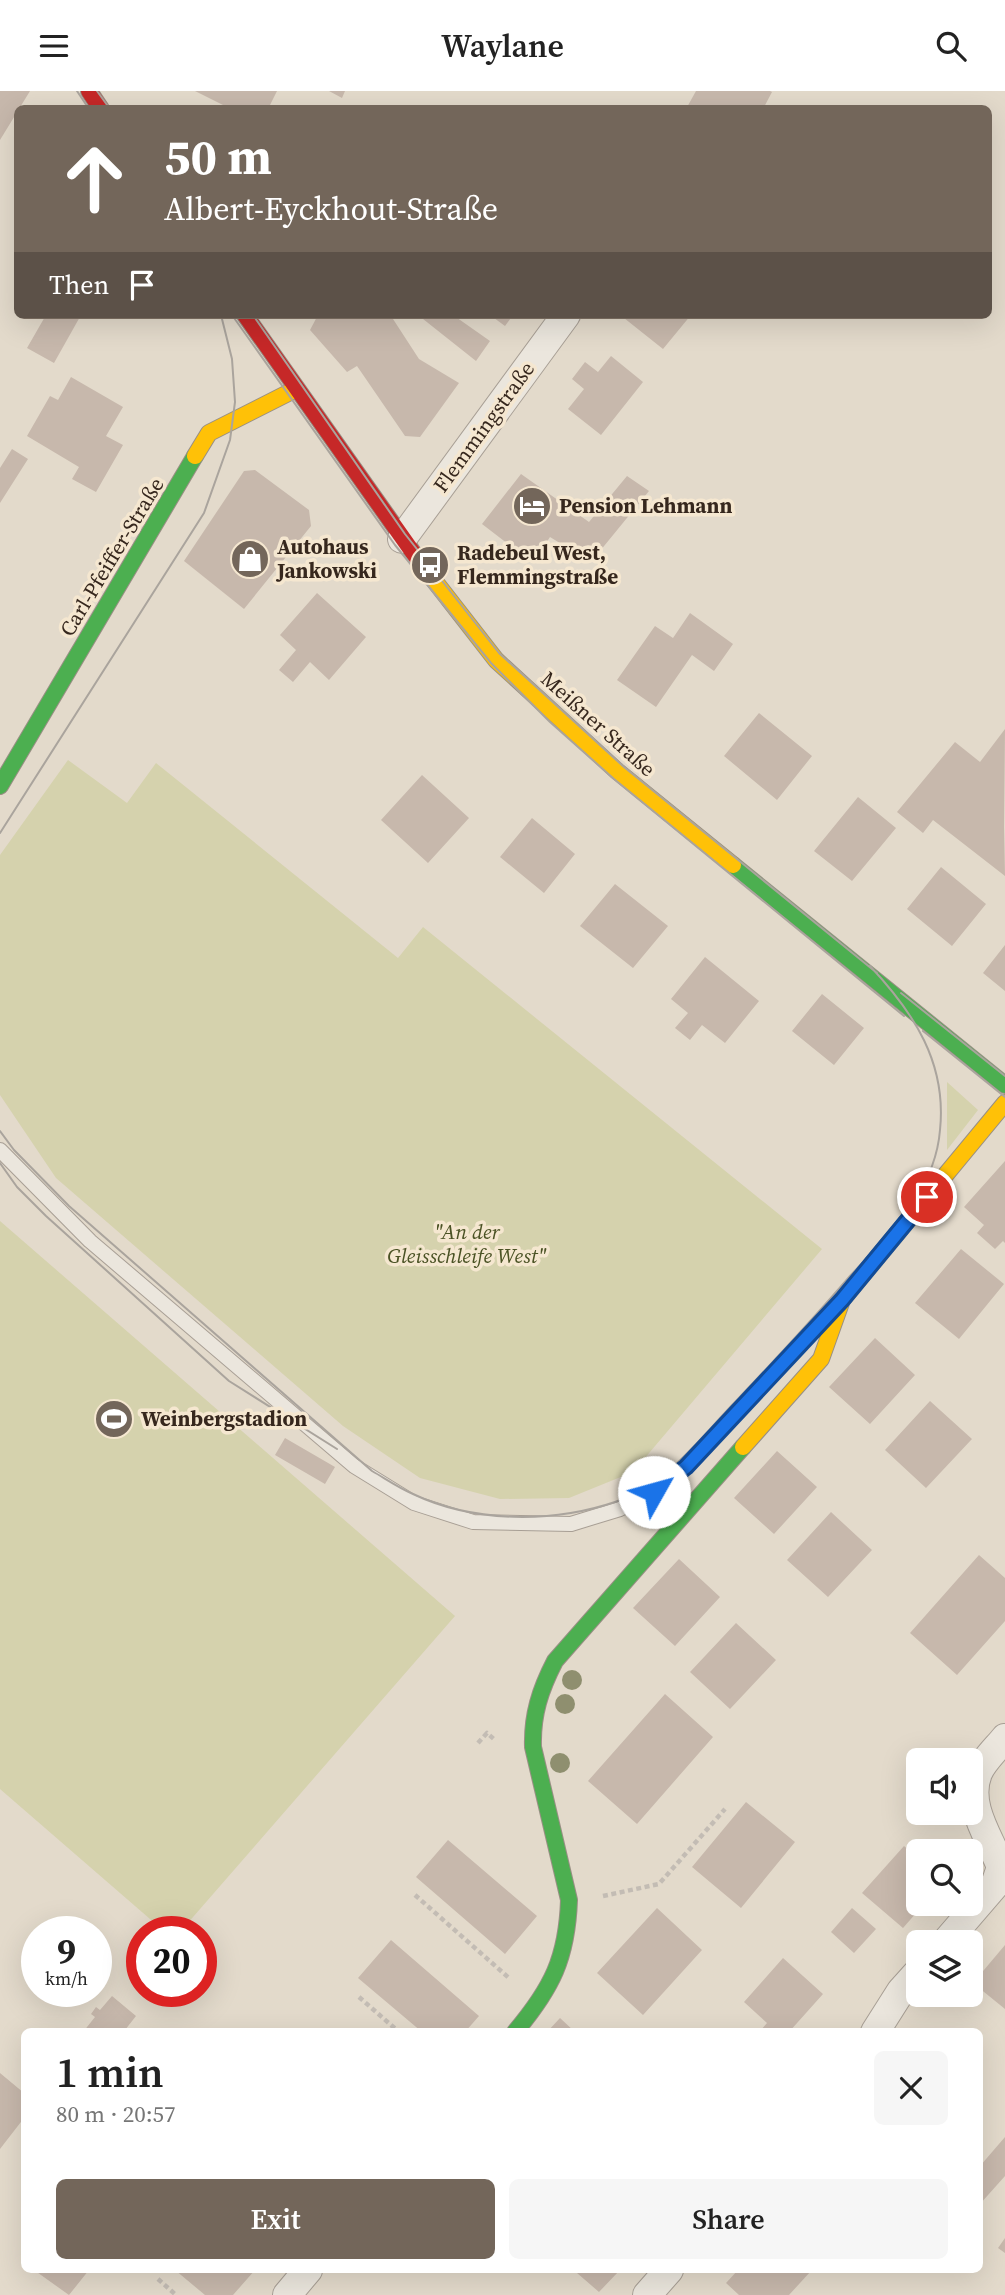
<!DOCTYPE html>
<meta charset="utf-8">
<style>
:root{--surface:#fff;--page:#f6f6f6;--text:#222;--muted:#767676;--accent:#73665a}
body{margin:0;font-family:"Source Serif 4",serif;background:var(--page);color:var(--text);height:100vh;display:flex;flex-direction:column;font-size:26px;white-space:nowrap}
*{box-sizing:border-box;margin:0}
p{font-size:23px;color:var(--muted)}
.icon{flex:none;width:38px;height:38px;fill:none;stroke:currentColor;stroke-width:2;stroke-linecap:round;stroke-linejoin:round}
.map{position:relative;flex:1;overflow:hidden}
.sheet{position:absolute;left:21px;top:1937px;width:962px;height:245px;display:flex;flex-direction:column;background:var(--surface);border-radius:10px;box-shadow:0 7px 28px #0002}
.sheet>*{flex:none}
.banner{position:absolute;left:14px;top:14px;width:978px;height:214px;border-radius:10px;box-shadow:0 7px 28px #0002;background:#73665a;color:#fff;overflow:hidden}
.buttons{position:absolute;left:906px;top:1657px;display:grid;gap:14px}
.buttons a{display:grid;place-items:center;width:77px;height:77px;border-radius:10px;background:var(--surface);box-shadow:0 7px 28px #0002;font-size:35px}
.speed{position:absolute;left:21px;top:1825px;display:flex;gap:14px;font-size:35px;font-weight:700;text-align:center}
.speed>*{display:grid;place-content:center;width:91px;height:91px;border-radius:50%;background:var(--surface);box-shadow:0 7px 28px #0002;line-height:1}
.speed small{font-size:18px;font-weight:400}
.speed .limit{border:10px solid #d22;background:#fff;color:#111}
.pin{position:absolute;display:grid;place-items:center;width:60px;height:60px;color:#fff;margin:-30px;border:4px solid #fff;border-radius:50%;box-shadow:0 2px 7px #0007}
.me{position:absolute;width:77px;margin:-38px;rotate:52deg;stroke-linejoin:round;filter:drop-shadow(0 0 5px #0008)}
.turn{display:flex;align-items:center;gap:24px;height:147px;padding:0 35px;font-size:32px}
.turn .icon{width:91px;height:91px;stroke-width:2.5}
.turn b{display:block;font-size:49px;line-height:60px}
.then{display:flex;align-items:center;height:66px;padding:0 35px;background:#0003;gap:14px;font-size:26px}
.round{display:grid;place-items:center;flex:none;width:74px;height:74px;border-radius:10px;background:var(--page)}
.headline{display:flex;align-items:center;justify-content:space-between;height:119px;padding:0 35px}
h1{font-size:42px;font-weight:600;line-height:52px}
.primary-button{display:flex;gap:14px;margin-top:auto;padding:14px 35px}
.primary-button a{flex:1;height:80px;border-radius:10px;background:var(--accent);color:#fff;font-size:28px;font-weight:600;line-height:80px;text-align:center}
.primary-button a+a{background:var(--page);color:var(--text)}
header{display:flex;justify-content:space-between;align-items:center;height:91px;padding:0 35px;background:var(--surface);font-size:32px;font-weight:600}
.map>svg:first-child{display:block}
.green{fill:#d5d2ad}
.building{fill:#c7b8ac}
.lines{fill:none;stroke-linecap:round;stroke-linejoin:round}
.lane-casing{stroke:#a89f95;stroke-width:16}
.street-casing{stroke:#a89f95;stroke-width:30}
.fast-casing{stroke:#988f84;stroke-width:18}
.slow-casing{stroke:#988f84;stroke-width:18}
.jam-casing{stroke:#988f84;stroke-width:18}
.path{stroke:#c3bcb4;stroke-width:4.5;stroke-dasharray:5 3.5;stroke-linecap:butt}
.lane{stroke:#ebe6dd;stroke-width:14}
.street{stroke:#ebe6dd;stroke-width:28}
.fast{stroke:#4caf50;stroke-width:16}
.slow{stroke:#ffc107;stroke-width:16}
.jam{stroke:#c62828;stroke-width:16}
.tram{stroke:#aaa49d;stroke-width:2}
.tree{fill:#8f8f6f}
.route-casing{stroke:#114b97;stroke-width:18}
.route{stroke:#1a73e8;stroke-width:12}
.labels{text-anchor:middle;stroke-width:7;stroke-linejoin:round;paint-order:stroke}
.street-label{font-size:21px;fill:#36271d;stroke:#f5e7d0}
.poi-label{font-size:21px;font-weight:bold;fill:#36271d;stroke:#f5e7d0;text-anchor:start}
.park-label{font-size:21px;font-style:italic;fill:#4a5224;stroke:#f5e7d0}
</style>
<header><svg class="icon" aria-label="menu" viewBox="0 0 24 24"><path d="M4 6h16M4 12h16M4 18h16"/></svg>Waylane<svg class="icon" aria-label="search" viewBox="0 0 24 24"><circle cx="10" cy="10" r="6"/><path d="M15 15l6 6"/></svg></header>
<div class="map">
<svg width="1005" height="2204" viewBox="0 0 1005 2204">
<rect width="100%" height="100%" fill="#e3dacb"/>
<path class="green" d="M 68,669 L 127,712 L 156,672 L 398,867 L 423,836 L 822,1158 L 633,1381 L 569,1407 L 500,1408 L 420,1387 L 343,1335 L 56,1087 L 0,1004 L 0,764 Z
M 947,991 L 978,1019 L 947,1059 Z
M 0,1130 L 455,1525 L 180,1841 L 165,1841 L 0,1698 Z"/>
<path class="building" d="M 0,0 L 30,0 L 0,49 Z
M 195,0 L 277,0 L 268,18 L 231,18 Z
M 329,0 L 345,0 L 342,7 Z
M 696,0 L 770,0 L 772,1 L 763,18 L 686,18 Z
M 46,224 L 81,224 L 54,272 L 27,257 Z
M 318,224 L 396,224 L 393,228 L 419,268 L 459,292 L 420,346 L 405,345 L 357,275 L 347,281 L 310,239 Z
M 418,224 L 453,224 L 490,250 L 476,270 Z
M 490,224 L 513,224 L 505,235 Z
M 627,224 L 691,224 L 663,258 L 624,227 Z
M 611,265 L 643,291 L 601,344 L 568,318 L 584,298 L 572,288 L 585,271 L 598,281 Z
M 71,286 L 123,316 L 106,345 L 123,354 L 96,401 L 72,388 L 79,376 L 27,345 L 50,305 L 58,309 Z
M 12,358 L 28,368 L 0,412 L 0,377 Z
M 255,379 L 309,419 L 311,435 L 244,518 L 184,470 L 244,380 Z
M 521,383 L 589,431 L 627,385 L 649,400 L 591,471 L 550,446 L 533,472 L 482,433 Z
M 317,502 L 366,546 L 329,589 L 310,571 L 293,591 L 279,579 L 296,559 L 280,544 Z
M 690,522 L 733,553 L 714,580 L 692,564 L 656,616 L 617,589 L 655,535 L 673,547 Z
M 759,622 L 812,665 L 777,709 L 724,665 Z
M 1005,638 L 1004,736 L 1005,785 L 933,729 L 923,742 L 897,721 L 955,651 L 980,671 Z
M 422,684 L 469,727 L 428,772 L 381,729 Z
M 858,706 L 896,737 L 852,790 L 814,760 Z
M 532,727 L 575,763 L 544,802 L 500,766 Z
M 941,776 L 986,813 L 952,855 L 907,818 Z
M 615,793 L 668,835 L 633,877 L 580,835 Z
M 1005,854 L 1005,900 L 983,882 Z
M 705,866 L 759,910 L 725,952 L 702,934 L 690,949 L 675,937 L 688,922 L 671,908 Z
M 822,903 L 864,937 L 834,974 L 792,940 Z
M 1005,1070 L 1005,1152 L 1003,1150 L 995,1158 L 977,1142 L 984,1134 L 964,1116 Z
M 961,1158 L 1004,1193 L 959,1248 L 915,1212 Z
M 875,1247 L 915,1284 L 870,1333 L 829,1296 Z
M 930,1310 L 972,1348 L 926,1397 L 885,1359 Z
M 285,1347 L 335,1376 L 325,1393 L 275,1364 Z
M 777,1360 L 817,1396 L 774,1443 L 734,1407 Z
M 831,1421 L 872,1459 L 828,1506 L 787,1469 Z
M 979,1464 L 1005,1487 L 1005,1530 L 957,1584 L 910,1542 Z
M 679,1468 L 720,1506 L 675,1555 L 633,1517 Z
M 736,1532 L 776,1569 L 730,1618 L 690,1581 Z
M 665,1603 L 713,1646 L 637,1733 L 588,1690 Z
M 746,1711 L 795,1751 L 741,1817 L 692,1776 Z
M 448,1749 L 537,1825 L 505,1863 L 416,1786 Z
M 904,1755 L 919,1768 L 919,1813 L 924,1813 L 903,1837 L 862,1802 Z
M 657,1817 L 702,1859 L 643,1924 L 597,1882 Z
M 852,1817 L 876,1838 L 854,1862 L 831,1841 Z
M 391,1849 L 479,1925 L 465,1941 L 422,1941 L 358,1887 Z
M 1005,1854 L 1005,1918 L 973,1892 Z
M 783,1867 L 823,1903 L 789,1941 L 759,1941 L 767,1932 L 744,1911 Z
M 112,1905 L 136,1925 L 125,1939 L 128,1941 L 83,1941 L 95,1926 L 91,1923 L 96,1916 L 100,1919 Z
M 560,1927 L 575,1941 L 547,1941 Z
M 0,1982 L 24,2002 L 24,2027 L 0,2058 Z
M 1005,2046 L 1005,2085 L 980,2113 L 980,2075 Z
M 1005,2147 L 1005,2162 L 998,2157 Z
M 34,2179 L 89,2179 L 69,2204 Z
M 175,2179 L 255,2179 L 233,2204 L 205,2204 Z
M 580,2179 L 620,2179 L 599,2201 L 577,2182 Z
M 738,2179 L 810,2179 L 811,2180 L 789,2204 L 739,2204 L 726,2192 Z"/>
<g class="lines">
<defs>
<path id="lane" d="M 0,1059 L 90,1150 L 354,1375 L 414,1412 L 473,1431 L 571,1433 L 620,1418 L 654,1400 L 686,1376 L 822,1230"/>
<path id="street" d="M 402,448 L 566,224
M 945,1852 L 995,1794 L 1001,1776 C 990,1747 965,1714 978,1682 C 983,1670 997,1657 1005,1647
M 875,1941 L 901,1900 L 919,1880
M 287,2204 L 308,2179
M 647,2204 L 669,2179"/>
<path id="fast" d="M 0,695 L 195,365
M 733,774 L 1005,994
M 515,1941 C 552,1897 567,1867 569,1809 L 533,1656 C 532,1624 540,1599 555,1570 L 743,1356"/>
<path id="slow" d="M 195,365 L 209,342 L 296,298
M 419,470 L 496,569 L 617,680 L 733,774
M 743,1356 L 821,1268 L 842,1209 L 1005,1012"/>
<path id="jam" d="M 89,0 L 101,18
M 245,224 L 419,470"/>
</defs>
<use href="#lane" class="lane-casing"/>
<use href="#street" class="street-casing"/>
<use href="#fast" class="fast-casing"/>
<use href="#slow" class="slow-casing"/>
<use href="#jam" class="jam-casing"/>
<path class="path" d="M 478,1652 L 487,1642 L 495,1649
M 415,1804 L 509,1887
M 603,1805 L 659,1793 L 725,1718
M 359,1906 L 399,1941
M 158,2188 L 176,2204"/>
<use href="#lane" class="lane"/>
<use href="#street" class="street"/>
<use href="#fast" class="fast"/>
<use href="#slow" class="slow"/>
<use href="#jam" class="jam"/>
<path class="tram" d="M 77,0 L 89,18
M 97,0 L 110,18
M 232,224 L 395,454 L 491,572 L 550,631 L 614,688 L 904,925
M 253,224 L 405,443 L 499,562 L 624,676 L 877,882
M 0,742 L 204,422 L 230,349 L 235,311 L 232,268 L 221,224
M 901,902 L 1005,985
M 923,940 L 1005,1006
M 0,1040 L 14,1059 L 69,1115 L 372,1380 C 386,1388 399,1397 413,1403 C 474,1432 553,1432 615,1411 C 666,1395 700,1347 736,1310 C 775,1269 813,1228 850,1185 C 871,1162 896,1139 913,1113 C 927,1091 938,1065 940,1039 C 947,972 914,922 870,875
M 0,1072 L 17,1096 L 46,1125 L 229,1290 L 337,1358"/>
</g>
<g class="tree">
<circle cx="572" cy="1589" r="10"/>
<circle cx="565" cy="1613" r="10"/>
<circle cx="560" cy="1672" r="10"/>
</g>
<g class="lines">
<defs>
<path id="route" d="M 654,1401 L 686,1376 L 842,1209 L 927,1106"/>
</defs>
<use href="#route" class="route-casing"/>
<use href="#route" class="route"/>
</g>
<defs>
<symbol id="hotel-disc" viewBox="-11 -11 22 22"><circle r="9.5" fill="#73665a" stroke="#f5e7d0"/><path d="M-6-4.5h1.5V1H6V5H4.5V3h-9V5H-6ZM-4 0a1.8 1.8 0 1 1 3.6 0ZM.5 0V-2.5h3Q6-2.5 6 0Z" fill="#fff"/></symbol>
<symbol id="shop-disc" viewBox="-11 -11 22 22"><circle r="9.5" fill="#73665a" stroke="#f5e7d0"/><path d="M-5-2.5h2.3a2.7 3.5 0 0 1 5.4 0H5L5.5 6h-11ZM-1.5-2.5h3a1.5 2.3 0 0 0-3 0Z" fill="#fff"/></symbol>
<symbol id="bus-disc" viewBox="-11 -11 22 22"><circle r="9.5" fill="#73665a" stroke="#f5e7d0"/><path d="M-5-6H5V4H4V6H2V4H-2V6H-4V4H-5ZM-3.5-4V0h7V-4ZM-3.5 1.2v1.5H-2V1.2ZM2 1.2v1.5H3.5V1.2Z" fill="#fff"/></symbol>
<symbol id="stadium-disc" viewBox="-11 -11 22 22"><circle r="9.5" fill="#73665a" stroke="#f5e7d0"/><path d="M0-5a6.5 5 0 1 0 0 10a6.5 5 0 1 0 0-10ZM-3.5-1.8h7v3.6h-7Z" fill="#fff"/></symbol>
</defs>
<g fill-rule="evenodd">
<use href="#hotel-disc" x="510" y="393" width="44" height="44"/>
<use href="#shop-disc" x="228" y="446" width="44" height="44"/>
<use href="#bus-disc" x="408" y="452" width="44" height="44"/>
<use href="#stadium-disc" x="92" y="1306" width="44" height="44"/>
</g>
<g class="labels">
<g class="street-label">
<text transform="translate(484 336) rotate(-54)" y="7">Flemmingstraße</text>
<text transform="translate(112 466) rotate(-59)" y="7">Carl-Pfeiffer-Straße</text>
<text transform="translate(598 633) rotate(42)" y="7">Meißner Straße</text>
</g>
<g class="poi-label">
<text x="559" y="422">Pension Lehmann</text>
<text x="277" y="463">Autohaus<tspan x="277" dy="24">Jankowski</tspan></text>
<text x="457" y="469">Radebeul West,<tspan x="457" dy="24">Flemmingstraße</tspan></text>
<text x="141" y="1335">Weinbergstadion</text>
</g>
<g class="park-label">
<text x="467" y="1148">"An der<tspan x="467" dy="24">Gleisschleife West"</tspan></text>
</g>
</g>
</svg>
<div class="buttons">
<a><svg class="icon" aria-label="sound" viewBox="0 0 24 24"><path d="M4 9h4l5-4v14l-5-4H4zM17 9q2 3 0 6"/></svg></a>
<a><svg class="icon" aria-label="search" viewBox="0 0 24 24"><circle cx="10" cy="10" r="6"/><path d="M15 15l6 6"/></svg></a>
<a><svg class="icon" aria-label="layers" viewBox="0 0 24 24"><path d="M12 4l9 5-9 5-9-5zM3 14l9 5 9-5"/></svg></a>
</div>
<div class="speed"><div>9<small>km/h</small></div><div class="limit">20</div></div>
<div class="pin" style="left:927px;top:1106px;background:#d93025"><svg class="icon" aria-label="arrive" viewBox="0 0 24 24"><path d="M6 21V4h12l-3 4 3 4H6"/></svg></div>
<svg class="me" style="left:654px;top:1401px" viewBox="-20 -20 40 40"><circle r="19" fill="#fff"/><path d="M0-13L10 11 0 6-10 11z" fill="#1a73e8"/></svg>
<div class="banner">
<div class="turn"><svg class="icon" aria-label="ahead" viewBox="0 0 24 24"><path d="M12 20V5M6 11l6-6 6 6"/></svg><div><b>50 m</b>Albert-Eyckhout-Straße</div></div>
<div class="then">Then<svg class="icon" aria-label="arrive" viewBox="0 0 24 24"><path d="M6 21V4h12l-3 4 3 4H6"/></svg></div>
</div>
<section class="sheet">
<div class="headline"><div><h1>1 min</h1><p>80 m · 20:57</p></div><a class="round"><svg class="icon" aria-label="close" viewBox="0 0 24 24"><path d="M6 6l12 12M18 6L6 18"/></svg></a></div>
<div class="primary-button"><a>Exit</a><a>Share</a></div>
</section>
</div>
